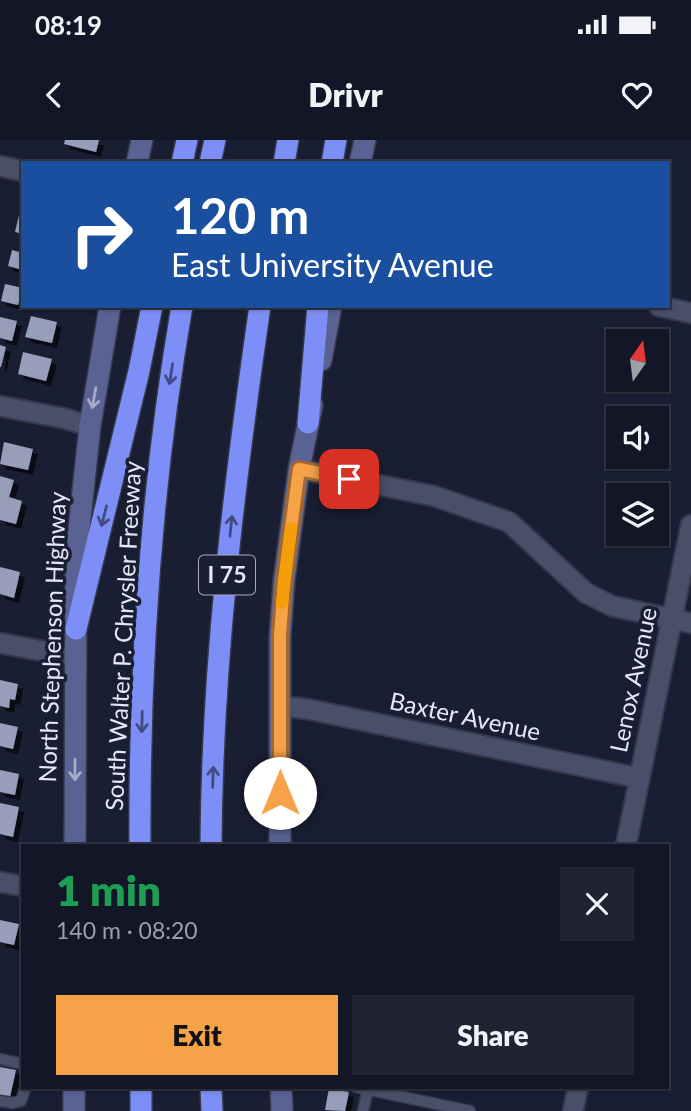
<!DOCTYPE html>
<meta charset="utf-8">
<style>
:root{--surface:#131626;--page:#202332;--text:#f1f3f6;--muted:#9d9fa7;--line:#323543;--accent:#f6a248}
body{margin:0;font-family:Lato,sans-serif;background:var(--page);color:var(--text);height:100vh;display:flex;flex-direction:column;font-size:26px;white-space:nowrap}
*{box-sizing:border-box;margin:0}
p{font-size:23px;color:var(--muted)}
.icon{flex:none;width:38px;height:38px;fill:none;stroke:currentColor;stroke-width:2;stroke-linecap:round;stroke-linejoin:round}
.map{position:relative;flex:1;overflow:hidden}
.details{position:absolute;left:21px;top:704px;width:648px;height:245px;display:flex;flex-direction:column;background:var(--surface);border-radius:0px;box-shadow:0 2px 5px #0004,0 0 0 2px var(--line)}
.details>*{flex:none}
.hud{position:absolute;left:21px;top:21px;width:649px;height:147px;border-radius:0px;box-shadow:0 2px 5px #0004,0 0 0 2px var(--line);background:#1a4fa0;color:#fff;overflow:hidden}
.needle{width:46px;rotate:14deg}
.fabs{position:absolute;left:606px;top:189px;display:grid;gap:14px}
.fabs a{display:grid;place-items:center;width:63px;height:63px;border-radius:0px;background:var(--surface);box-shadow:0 2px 5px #0004,0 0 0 2px var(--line);font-size:35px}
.pin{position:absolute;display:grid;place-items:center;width:60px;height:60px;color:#fff;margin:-30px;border-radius:14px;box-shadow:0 4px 10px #0006}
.me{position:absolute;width:77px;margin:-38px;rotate:0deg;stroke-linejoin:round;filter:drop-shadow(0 0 5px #0008)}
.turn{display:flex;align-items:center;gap:24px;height:147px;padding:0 35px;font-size:32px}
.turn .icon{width:91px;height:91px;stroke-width:2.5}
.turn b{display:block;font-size:49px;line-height:60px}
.round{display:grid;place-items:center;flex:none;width:74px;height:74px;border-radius:0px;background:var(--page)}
.overview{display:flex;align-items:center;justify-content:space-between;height:119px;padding:0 35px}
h1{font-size:42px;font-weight:800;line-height:52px;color:#1e9e55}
.action{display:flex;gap:14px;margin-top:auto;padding:14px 35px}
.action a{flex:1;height:80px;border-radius:0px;background:var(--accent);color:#111;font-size:28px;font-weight:800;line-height:80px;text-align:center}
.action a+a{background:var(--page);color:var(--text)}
.status{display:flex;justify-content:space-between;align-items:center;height:49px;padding:0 35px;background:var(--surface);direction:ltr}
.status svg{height:19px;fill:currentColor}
header{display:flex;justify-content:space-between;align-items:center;height:91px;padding:0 35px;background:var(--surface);font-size:32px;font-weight:800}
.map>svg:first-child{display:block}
.building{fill:#979eba;filter:url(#shadow)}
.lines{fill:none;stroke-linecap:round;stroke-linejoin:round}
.service-casing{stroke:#36384b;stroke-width:13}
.minor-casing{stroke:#36384b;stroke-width:23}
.secondary-casing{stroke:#36384b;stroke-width:24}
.motorway-casing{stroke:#36384b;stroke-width:24}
.service{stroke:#494f68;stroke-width:10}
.minor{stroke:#494f68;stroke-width:19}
.secondary{stroke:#596293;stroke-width:21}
.motorway{stroke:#7d8ff6;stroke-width:21}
.oneway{stroke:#414b81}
.oneway2{stroke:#a5acca}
.route-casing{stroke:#a0692f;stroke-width:18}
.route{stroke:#f6a248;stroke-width:12}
.slow{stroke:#f59e0b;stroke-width:12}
.labels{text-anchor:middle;stroke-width:7;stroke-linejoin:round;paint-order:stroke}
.shield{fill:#191e33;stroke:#a7abbc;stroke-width:2}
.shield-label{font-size:23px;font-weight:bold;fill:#e4e8f7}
.street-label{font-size:24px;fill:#e4e8f7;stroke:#191e33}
</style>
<div class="status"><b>08:19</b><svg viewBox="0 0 49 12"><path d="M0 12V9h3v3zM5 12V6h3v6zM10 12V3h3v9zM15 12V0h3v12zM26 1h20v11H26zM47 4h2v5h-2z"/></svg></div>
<header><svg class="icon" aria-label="back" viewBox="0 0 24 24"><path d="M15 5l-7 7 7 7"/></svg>Drivr<svg class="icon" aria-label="heart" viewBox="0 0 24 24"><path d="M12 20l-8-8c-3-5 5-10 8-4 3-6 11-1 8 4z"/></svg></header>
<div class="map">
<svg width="691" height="971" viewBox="0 0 691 971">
<defs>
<filter id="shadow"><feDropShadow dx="5" dy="5" stdDeviation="0" flood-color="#0009"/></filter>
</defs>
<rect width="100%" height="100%" fill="#191e33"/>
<path class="building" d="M 65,0 L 99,0 L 96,12 L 64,4 Z
M 19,75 L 23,76 L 23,94 L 15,92 Z
M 12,110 L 23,113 L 23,130 L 8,126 Z
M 5,144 L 23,148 L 18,165 L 1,161 Z
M 31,176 L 57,182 L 52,203 L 25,197 Z
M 0,177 L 17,181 L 12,201 L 0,198 Z
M 0,205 L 6,207 L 1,227 L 0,227 Z
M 23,212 L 52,219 L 46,241 L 18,234 Z
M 4,302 L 33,309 L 28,330 L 0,324 Z
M 0,336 L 14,340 L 9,357 L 22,361 L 16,384 L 0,380 Z
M 0,427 L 20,432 L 14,458 L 0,454 Z
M 0,540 L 18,544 L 15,560 L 10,559 L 9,568 L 0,566 Z
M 0,583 L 18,587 L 13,609 L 0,606 Z
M 0,630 L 19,634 L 15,655 L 0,652 Z
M 0,663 L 19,667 L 13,697 L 0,694 Z
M 0,780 L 19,784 L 14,805 L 0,802 Z
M 0,927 L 16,930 L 10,957 L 0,955 Z
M 329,948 L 349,952 L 345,971 L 325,970 Z"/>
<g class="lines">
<defs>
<path id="service" d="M 0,919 L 23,924
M 356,947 L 470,971
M 0,961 L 13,963 L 21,961 L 26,947
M 363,971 L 368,949"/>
<path id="minor" d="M 0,26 L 23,31
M 659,166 L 691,173
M 0,266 L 63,278 L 90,286
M 299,329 L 434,356 L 509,382 L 586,453 L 612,466 L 691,483
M 0,503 L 75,517
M 280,566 L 307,569 L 639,638
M 626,705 L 691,385
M 0,742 L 23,746
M 573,971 L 578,947"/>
<path id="secondary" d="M 137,23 L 142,0
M 360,23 L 365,0
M 321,220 L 331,166
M 75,705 L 76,416 L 90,286 L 110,166
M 280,705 L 280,497 L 284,441 L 299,329 L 312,265
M 281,947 L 282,971
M 74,971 L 74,947"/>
<path id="motorway" d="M 182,23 L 187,0
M 210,23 L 215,0
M 284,23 L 288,0
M 332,23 L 336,0
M 308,283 L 318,166
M 76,489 L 139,231 L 152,166
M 140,705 C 139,525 151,344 182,166
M 211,705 C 212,525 234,345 260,166
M 141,947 L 141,971
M 211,947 L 212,971"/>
</defs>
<use href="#service" class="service-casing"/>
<use href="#minor" class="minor-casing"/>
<use href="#secondary" class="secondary-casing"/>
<use href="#motorway" class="motorway-casing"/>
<use href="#service" class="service"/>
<use href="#minor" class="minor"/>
<use href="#secondary" class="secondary"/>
<use href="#motorway" class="motorway"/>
</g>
<defs><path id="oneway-shaft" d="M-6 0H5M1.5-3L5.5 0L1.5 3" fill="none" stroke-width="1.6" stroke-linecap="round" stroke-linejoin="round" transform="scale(1.75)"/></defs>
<g class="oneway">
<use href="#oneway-shaft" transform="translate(171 234) rotate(99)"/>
<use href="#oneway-shaft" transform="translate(104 376) rotate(104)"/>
<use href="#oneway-shaft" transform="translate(231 386) rotate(-84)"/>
<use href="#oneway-shaft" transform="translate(142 582) rotate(91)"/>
<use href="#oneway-shaft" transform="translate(213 637) rotate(-88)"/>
</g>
<g class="oneway2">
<use href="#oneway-shaft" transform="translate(94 258) rotate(100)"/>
<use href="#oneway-shaft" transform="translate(75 630) rotate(90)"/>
</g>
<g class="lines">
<defs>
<path id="route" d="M 280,653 L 280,496 L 284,441 L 299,329 L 349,339"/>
</defs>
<use href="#route" class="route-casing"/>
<use href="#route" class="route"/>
<path class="slow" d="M 282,463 L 291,388"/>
</g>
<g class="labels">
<rect class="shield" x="199" y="415.5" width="56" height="39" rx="5"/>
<g class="shield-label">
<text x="227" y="443">I 75</text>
</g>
<g class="street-label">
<text transform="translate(124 496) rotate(-87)" y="8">South Walter P. Chrysler Freeway</text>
<text transform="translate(53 497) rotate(-88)" y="8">North Stephenson Highway</text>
<text transform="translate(634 540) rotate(-78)" y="8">Lenox Avenue</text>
<text transform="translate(465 577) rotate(12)" y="8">Baxter Avenue</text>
</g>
</g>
</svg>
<div class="fabs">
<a><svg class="needle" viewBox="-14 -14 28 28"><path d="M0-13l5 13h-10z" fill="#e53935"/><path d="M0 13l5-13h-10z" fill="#9d9fa7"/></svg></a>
<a><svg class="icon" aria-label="sound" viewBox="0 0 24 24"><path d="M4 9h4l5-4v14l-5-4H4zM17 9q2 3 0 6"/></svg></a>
<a><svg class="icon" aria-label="layers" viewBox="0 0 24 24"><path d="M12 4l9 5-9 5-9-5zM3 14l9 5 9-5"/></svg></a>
</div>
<div class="pin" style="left:349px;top:339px;background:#d93025"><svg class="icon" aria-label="arrive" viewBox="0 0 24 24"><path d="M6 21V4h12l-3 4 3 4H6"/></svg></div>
<svg class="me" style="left:280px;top:653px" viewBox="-20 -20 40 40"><circle r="19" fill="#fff"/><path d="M0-13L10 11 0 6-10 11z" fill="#f6a248"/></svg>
<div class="hud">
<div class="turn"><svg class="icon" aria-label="right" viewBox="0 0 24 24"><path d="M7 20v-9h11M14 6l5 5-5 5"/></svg><div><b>120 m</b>East University Avenue</div></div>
</div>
<section class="details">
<div class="overview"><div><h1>1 min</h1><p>140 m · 08:20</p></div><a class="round"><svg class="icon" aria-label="close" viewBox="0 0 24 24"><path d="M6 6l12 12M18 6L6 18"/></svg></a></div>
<div class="action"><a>Exit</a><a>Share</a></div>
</section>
</div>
